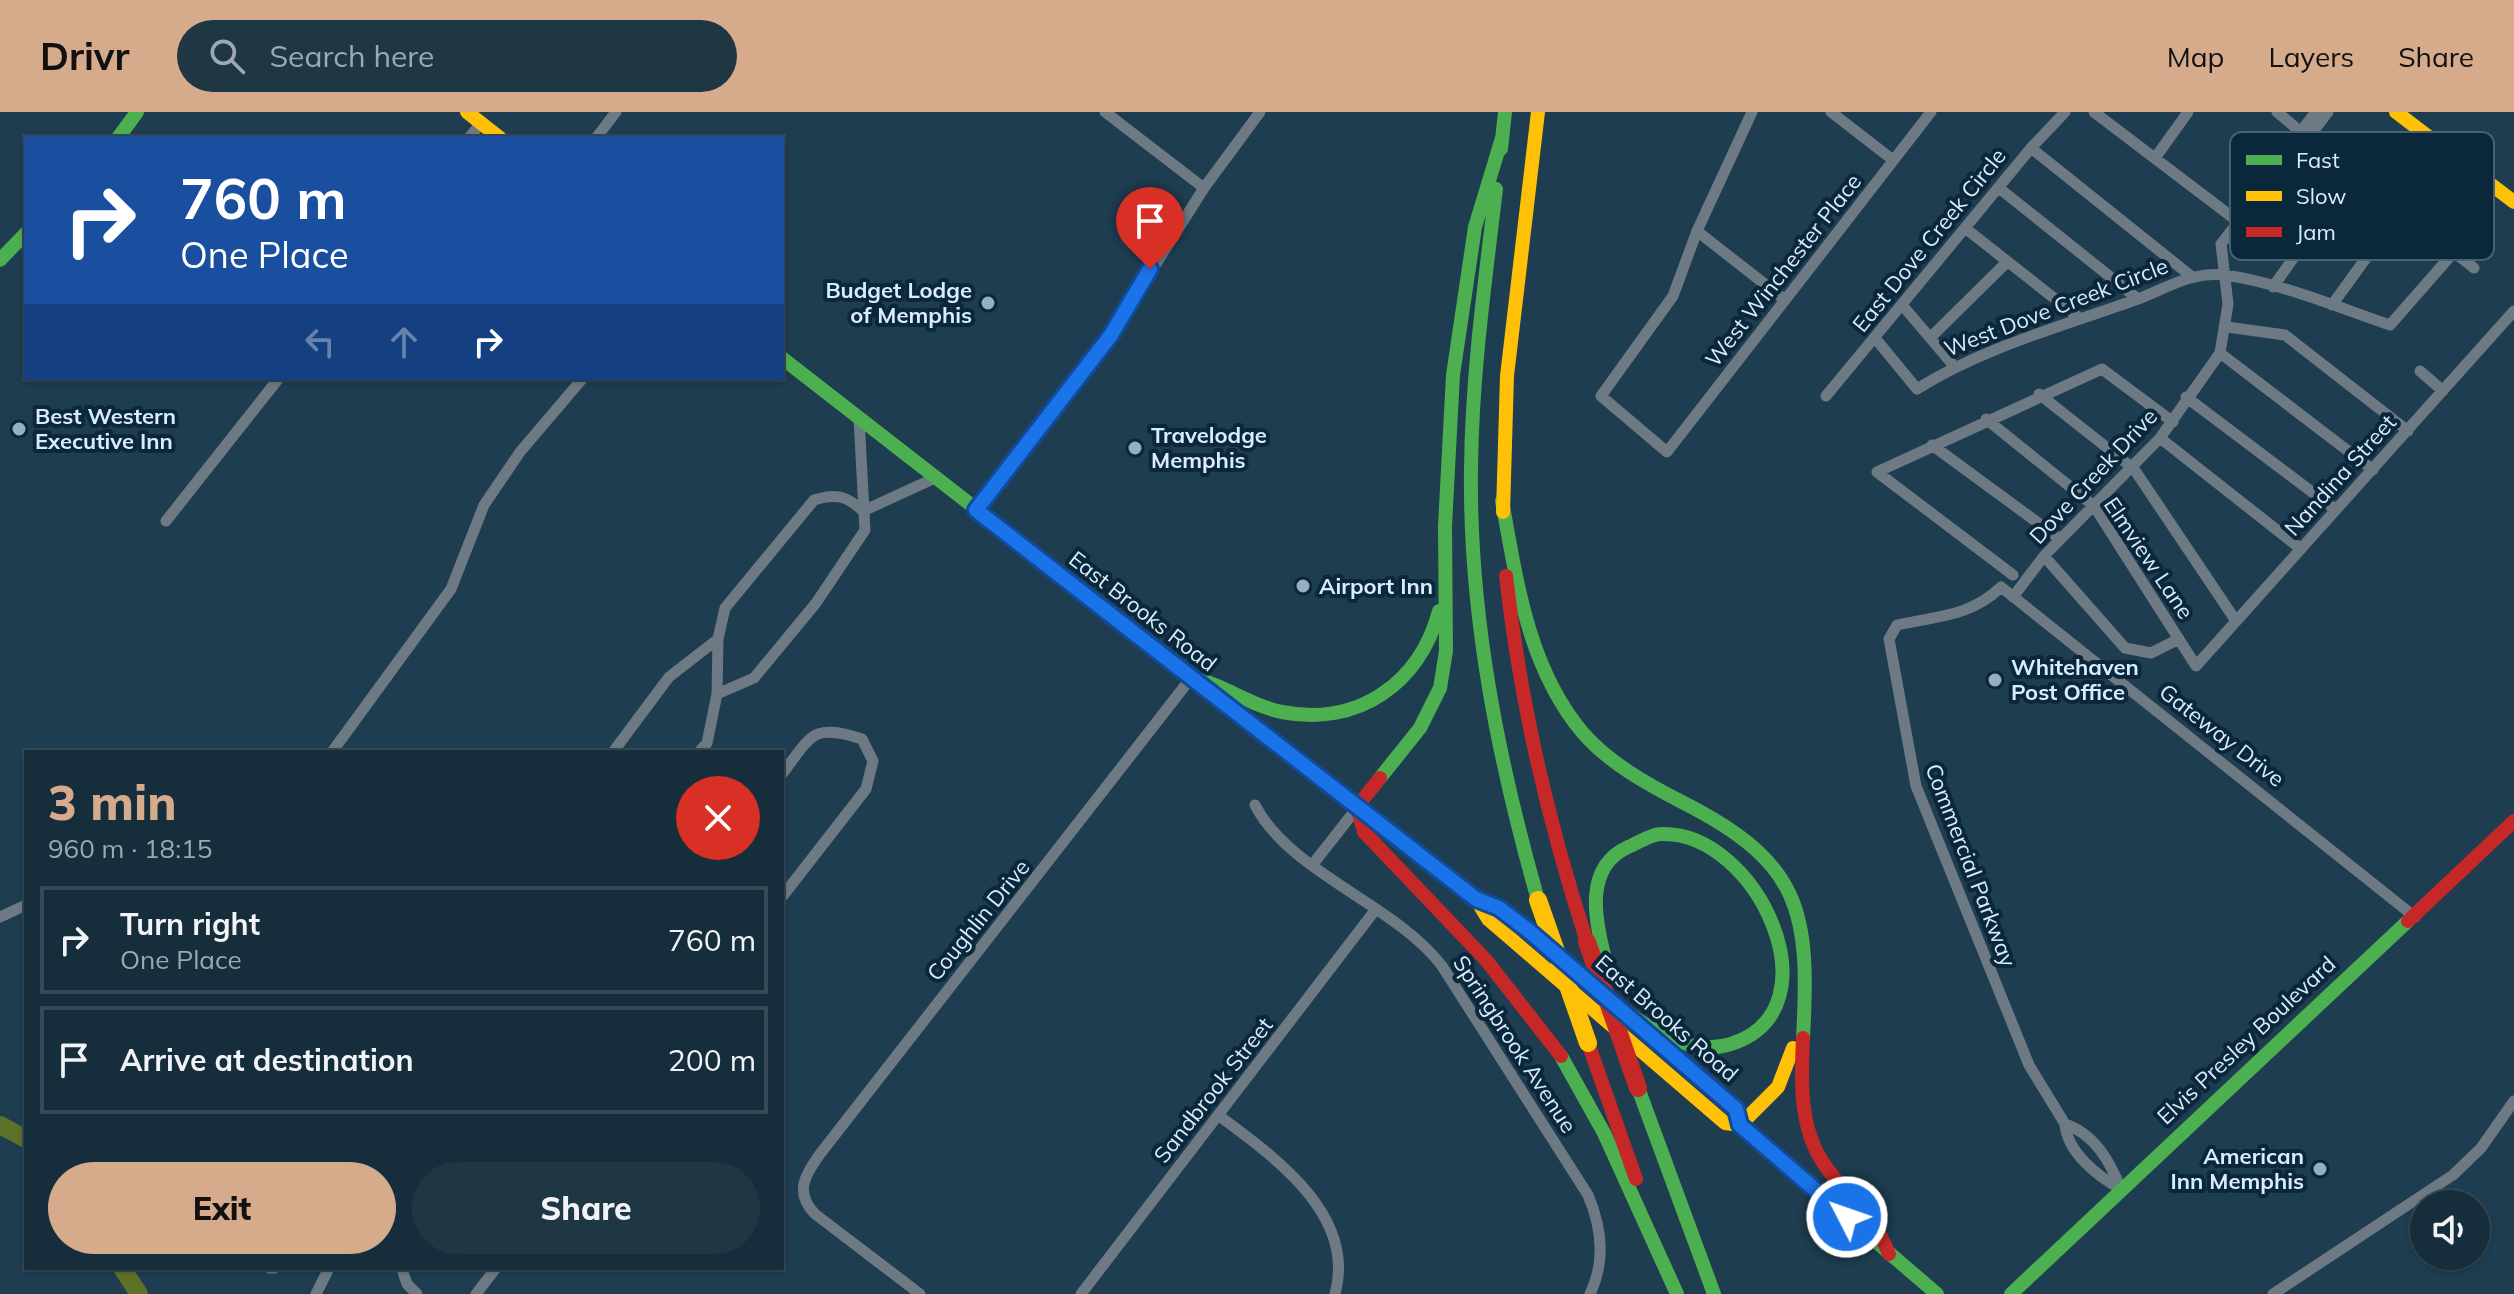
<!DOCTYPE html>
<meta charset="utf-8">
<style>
:root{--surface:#162e3c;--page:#1f3643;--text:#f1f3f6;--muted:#9ea8af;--line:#354a56;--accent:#d6ab8b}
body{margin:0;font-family:Mulish,sans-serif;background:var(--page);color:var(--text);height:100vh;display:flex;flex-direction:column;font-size:30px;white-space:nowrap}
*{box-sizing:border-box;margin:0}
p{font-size:26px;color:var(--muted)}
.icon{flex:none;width:44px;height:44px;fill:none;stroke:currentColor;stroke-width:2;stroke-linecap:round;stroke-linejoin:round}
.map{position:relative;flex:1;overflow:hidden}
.side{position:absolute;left:24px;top:638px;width:760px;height:520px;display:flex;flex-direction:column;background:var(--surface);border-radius:0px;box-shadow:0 2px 6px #0004,0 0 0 2px var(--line)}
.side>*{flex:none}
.guide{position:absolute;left:24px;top:24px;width:760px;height:244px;border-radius:0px;box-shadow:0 2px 6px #0004,0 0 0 2px var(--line);background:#1a4fa0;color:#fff;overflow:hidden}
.buttons{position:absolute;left:2410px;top:1078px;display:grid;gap:16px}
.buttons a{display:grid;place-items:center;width:80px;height:80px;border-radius:50%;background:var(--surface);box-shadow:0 2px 6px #0004,0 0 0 2px var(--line);font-size:40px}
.pin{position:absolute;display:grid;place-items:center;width:68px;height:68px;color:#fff;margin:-82px -34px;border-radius:50% 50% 50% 0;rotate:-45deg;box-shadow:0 0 8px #0007}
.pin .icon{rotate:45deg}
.me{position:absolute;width:88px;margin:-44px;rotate:311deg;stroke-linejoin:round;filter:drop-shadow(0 0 6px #0008)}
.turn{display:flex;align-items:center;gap:28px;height:168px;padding:0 24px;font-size:36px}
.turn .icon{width:104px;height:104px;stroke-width:2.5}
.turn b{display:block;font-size:56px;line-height:68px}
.lanes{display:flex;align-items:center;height:76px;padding:0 24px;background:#0003;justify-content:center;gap:40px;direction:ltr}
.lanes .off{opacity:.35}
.round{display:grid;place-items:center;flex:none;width:84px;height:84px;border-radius:42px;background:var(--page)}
.summary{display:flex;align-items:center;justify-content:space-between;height:136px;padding:0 24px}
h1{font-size:48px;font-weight:800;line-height:60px;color:var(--accent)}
.primary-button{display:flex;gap:16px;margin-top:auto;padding:16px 24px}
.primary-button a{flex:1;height:92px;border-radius:48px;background:var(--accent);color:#111;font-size:32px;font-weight:800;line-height:92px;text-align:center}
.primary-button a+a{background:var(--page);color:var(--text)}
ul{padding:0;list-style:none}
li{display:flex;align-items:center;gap:24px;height:108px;margin:0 16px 12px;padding:0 8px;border:4px solid var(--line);border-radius:0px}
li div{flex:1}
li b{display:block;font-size:30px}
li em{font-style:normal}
header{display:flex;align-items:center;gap:48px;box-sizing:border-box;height:112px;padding:0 40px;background:var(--accent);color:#111}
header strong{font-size:38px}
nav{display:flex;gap:44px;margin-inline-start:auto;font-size:28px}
.search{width:560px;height:72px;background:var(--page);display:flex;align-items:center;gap:20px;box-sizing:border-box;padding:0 28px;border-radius:44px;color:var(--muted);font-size:30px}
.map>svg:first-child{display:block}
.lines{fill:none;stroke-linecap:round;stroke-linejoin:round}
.river{stroke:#5c7228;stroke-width:18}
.street{stroke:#6e7a83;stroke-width:11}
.fast{stroke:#4caf50;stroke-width:14}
.slow{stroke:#ffc107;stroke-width:14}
.jam{stroke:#c62828;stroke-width:14}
.slow-bridge{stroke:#ffc107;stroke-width:18}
.jam-bridge{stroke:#c62828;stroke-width:18}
.route-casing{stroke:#114b97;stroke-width:20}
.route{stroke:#1a73e8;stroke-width:14}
.poi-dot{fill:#98afc0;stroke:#0a273b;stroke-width:3}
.labels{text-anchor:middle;stroke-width:8;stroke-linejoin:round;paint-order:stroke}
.street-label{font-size:22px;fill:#d9ecfc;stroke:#0a273b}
.poi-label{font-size:22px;font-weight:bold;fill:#d9ecfc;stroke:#0a273b;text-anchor:start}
.key{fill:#0a273b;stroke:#486275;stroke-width:2}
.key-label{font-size:22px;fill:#d9ecfc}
</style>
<header>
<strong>Drivr</strong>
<div class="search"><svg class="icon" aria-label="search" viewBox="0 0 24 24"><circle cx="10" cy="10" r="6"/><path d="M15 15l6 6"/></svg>Search here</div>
<nav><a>Map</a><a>Layers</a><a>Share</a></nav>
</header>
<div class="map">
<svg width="2514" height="1182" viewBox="0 0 2514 1182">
<rect width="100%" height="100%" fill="#1e3d50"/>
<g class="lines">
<path class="river" d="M 0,1013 L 26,1027
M 122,1156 L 139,1182"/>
<path class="street" d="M 1105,0 L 1204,76
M 1752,0 L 1697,119 L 1673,184 L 1601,284 L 1667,340 L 1931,0
M 1831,0 L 1893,48
M 2094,0 L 2236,108
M 2277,0 L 2295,15
M 469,26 L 481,11
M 596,26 L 616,0
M 2319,33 L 2474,156
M 2031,36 L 2191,164
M 2155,46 L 2188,0
M 2286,48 L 2286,38 L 2316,0
M 1999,76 L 2138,187
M 1965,116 L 2078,205
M 1697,119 L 1785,188
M 2273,175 L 2354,60
M 2332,193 L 2401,98
M 1903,194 L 1954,254
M 2227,215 L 2285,223 L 2408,319
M 1931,225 L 2007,150
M 1875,226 L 1917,277 C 1984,235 2063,214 2138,187 C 2167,176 2192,159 2225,163 C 2281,171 2337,195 2390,213 L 2454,140
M 2220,241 L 2373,358
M 2420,259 L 2443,279
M 2039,282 L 2134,357 L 2236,509
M 1826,284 L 2031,36 L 2065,0
M 2186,285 L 2336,398
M 1986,307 L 2094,394 L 2196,554 L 2514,199
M 2160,326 L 2301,437
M 1932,333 L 2060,427
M 976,398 L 1111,223 L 1204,76 L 1260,0
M 863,399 L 935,366
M 166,409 L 279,266
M 2044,444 L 2125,536 L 2151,541 L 2179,527
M 2013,463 L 1877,360 L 2102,257 L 2173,310
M 2013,485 L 2044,444 L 2160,326 L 2220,241 L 2228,192 L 2221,132 L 2286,48 L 2294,45 L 2328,0
M 717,582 L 754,566 L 816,491 L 865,418 L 859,306
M 332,640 L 451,477 L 484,393 L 520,340 L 583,266
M 613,640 L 669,565 L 718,527
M 699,640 L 707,631 L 717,582 L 718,527 L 725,496 L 814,388 C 836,381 847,384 863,399
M 782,662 C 812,623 812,611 862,627 L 873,649 L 866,677 L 782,785
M 1255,693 C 1290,761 1395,792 1442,854 L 1588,1083 C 1602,1116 1606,1149 1590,1182
M 1313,752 L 1357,696
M 0,805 L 26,793
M 1218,1003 C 1273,1044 1357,1102 1335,1182
M 2065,1012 L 2029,953 L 1916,674 L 1889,527 L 1897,513 C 1937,504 1970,505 2001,475 L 2415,805
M 2065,1012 C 2095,1022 2110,1050 2121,1077 C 2097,1064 2067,1040 2065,1012 Z
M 270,1156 L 274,1156
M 405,1156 L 403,1160 L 407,1172 L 417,1182
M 316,1182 L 329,1156
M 476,1182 L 496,1156
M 920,1182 L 815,1102 C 794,1080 805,1063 820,1042 L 1191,566
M 1081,1182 L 1376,797
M 2273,1182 L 2453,1063 L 2481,1036 L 2514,989"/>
<path class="fast" d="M 118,26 L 137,0
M 1501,37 L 1505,0
M 1496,77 C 1485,170 1472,262 1471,356 C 1469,503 1498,647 1538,788
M 0,148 L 26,121
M 782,246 L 1114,504
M 1502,389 C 1517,470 1528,556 1583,621 C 1609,651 1647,672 1682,690 C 1802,751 1810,799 1803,926
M 1191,566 C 1224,572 1250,594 1282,600 C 1358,615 1420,571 1439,499
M 1380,666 L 1420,616 L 1440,576 L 1446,539 L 1445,414 L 1453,263 L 1475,115 L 1502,26
M 1591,873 C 1630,901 1679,948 1731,932 C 1840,897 1756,718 1661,722 C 1651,722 1638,731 1628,735 C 1584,755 1595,807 1604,843
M 1643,918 L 1736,997 L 1740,1013
M 1561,944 L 1604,1021 L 1677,1182
M 1638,976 L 1714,1182
M 1754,1025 L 1937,1182
M 2011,1182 L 2408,809"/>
<path class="slow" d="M 467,0 L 500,26
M 2396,0 L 2514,90
M 1503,400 L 1507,264 L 1538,0
M 1320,665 L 1476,787 L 1499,796 L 1599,879
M 1476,787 L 1488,807 L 1725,1011 L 1740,1013 L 1754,1025
M 1740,1013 L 1778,975 L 1793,936"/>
<path class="jam" d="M 1506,464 C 1520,590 1548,710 1587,830
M 1114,504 L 1320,665
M 1380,666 L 1357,695 L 1364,720 L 1486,848 L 1561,944
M 2408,809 L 2514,709
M 1803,926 C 1801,968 1799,1016 1824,1052 C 1849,1089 1871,1097 1889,1142
M 1588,931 L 1636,1067"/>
<path class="slow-bridge" d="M 1538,788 L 1588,931"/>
<path class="jam-bridge" d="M 1587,830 L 1638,976"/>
</g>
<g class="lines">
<defs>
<path id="route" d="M 1150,157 L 1111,223 L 976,398 L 1476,787 L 1499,796 L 1529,819 L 1736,997 L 1740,1013 L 1847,1105"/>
</defs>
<use href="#route" class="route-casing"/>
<use href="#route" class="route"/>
</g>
<g class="poi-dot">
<circle cx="988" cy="191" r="8"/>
<circle cx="19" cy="317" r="8"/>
<circle cx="1135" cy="336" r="8"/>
<circle cx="1303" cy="474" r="8"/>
<circle cx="1995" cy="568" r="8"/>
<circle cx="2320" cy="1057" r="8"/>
</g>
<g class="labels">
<g class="street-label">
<text transform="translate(1929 128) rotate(-51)" y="8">East Dove Creek Circle</text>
<text transform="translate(1783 158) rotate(-52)" y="8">West Winchester Place</text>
<text transform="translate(2056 195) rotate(-21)" y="8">West Dove Creek Circle</text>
<text transform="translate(2340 363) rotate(-48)" y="8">Nandina Street</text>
<text transform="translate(2093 364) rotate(-47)" y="8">Dove Creek Drive</text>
<text transform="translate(2149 446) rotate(56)" y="8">Elmview Lane</text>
<text transform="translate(1143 499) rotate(38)" y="8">East Brooks Road</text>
<text transform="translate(2222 623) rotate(38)" y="8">Gateway Drive</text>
<text transform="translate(1971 753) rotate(69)" y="8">Commercial Parkway</text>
<text transform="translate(978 808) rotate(-51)" y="8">Coughlin Drive</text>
<text transform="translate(1667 906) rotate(41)" y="8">East Brooks Road</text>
<text transform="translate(2246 928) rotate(-43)" y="8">Elvis Presley Boulevard</text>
<text transform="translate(1515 932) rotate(57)" y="8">Springbrook Avenue</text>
<text transform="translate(1213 978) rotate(-52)" y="8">Sandbrook Street</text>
</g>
<g class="poi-label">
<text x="972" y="186" text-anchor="end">Budget Lodge<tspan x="972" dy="25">of Memphis</tspan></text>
<text x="35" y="312">Best Western<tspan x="35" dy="25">Executive Inn</tspan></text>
<text x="1151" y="331">Travelodge<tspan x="1151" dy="25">Memphis</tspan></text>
<text x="1319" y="482">Airport Inn</text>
<text x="2011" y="563">Whitehaven<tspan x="2011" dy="25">Post Office</tspan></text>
<text x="2304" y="1052" text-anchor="end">American<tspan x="2304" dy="25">Inn Memphis</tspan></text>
</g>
</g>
<rect x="2230" y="20" width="264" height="128" rx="12" class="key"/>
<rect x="2246" y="43" width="36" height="10" fill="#4caf50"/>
<rect x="2246" y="79" width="36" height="10" fill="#ffc107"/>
<rect x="2246" y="115" width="36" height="10" fill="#c62828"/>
<g class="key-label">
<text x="2296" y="56">Fast</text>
<text x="2296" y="92">Slow</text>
<text x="2296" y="128">Jam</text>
</g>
</svg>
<div class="buttons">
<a><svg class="icon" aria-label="sound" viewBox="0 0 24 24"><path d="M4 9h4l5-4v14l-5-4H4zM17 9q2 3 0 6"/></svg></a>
</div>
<div class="pin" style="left:1150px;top:157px;background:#d93025"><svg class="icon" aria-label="arrive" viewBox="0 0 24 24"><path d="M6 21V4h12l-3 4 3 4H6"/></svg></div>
<svg class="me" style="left:1847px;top:1105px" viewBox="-20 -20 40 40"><circle r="17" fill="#1a73e8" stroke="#fff" stroke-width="3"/><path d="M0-11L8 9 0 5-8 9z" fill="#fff"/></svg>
<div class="guide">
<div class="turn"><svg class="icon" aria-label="right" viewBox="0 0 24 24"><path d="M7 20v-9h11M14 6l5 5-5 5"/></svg><div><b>760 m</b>One Place</div></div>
<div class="lanes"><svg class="icon off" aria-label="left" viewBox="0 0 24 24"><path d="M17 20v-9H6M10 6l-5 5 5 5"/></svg><svg class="icon off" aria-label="ahead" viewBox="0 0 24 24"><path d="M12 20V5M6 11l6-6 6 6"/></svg><svg class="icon" aria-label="right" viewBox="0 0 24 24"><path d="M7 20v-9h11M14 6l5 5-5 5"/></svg></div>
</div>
<section class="side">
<div class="summary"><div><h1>3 min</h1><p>960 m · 18:15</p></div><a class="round" style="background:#d93025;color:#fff"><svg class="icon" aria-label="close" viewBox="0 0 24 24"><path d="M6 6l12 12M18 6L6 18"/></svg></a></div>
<ul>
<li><svg class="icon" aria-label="right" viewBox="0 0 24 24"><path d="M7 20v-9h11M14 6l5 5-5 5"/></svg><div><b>Turn right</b><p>One Place</p></div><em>760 m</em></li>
<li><svg class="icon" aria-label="arrive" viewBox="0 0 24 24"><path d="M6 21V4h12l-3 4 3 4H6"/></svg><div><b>Arrive at destination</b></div><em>200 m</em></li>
</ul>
<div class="primary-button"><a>Exit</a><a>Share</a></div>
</section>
</div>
